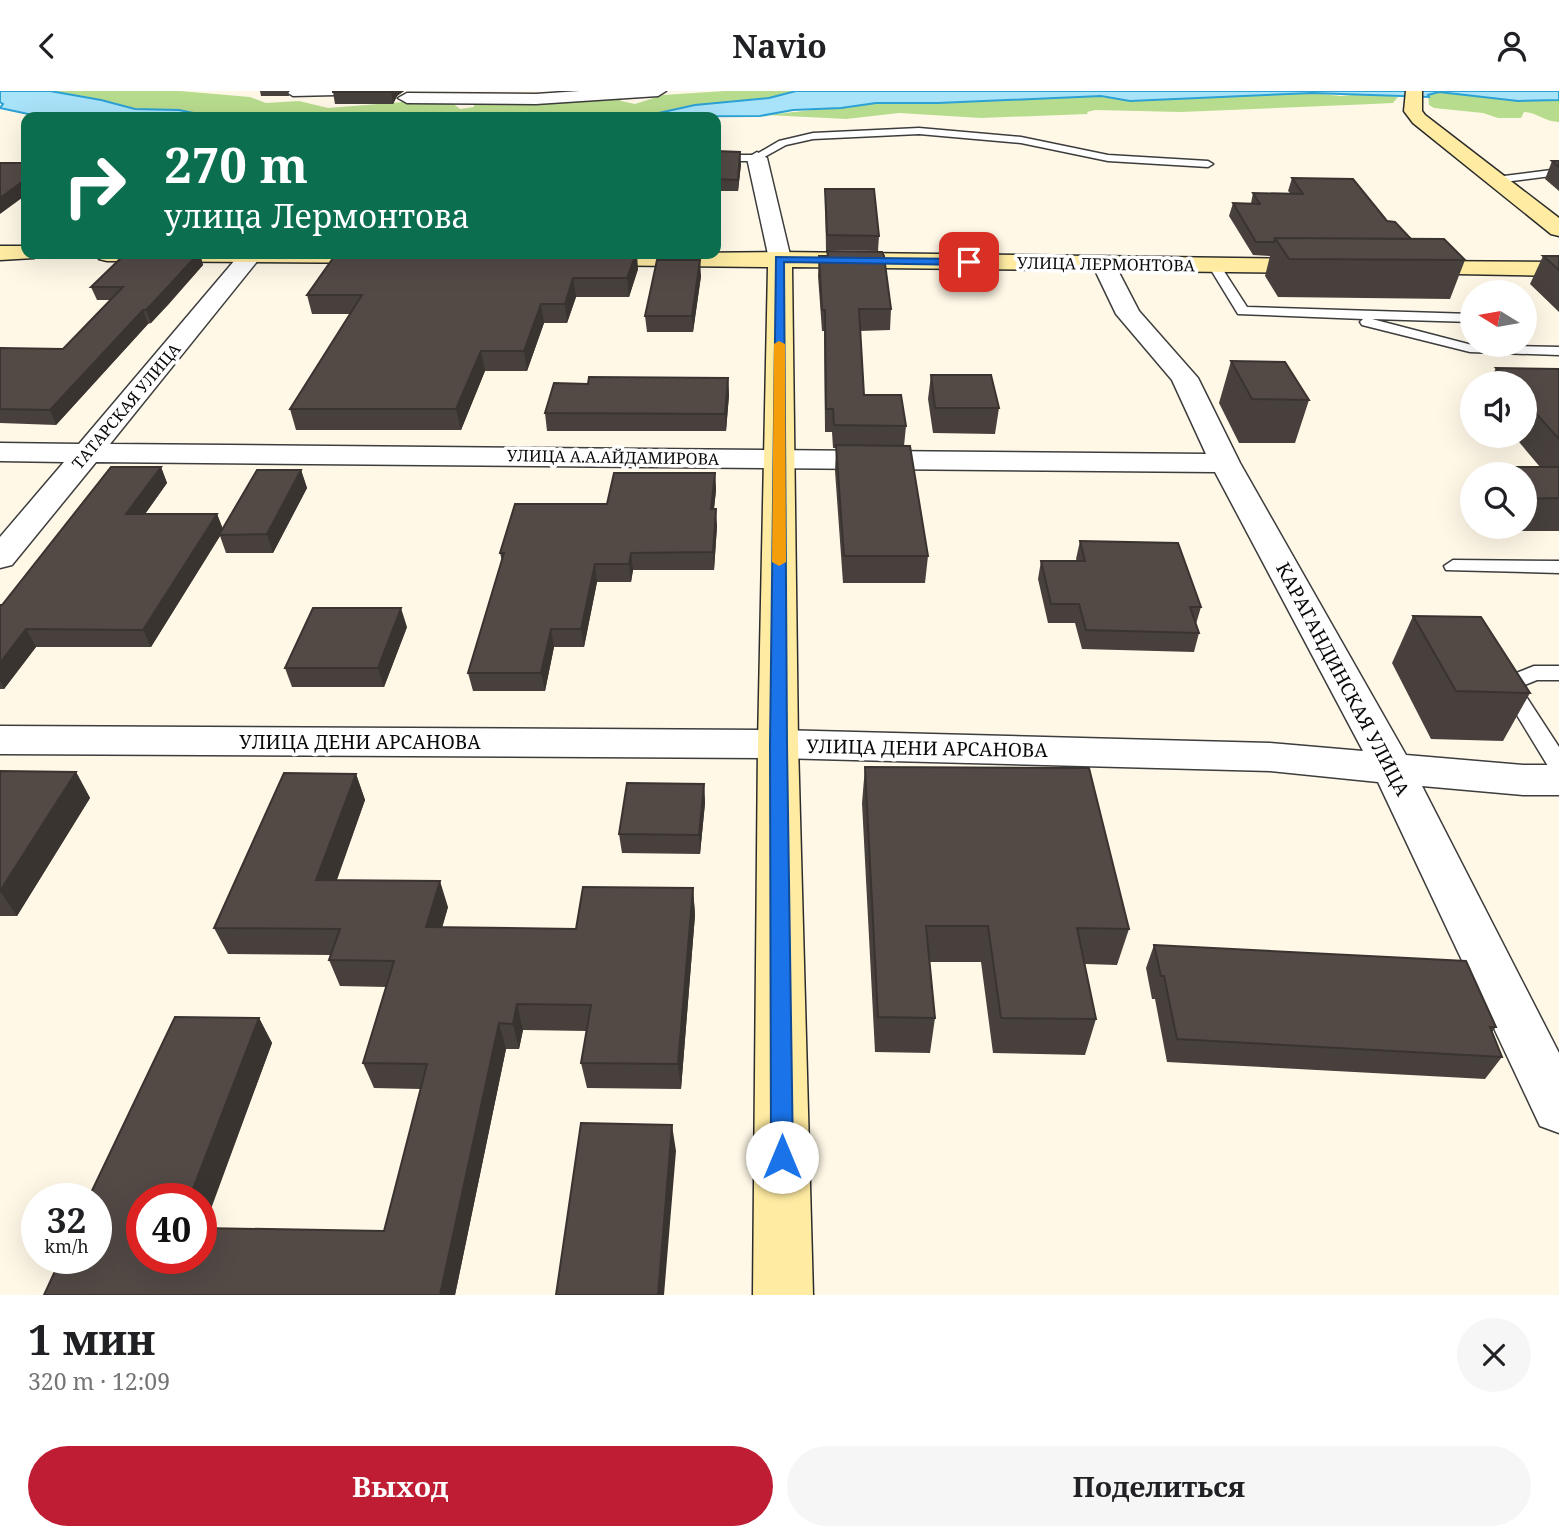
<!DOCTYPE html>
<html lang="ru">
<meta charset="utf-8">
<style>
:root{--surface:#fff;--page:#f6f6f6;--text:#202124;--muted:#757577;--accent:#bf1d34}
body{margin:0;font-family:"Noto Serif",serif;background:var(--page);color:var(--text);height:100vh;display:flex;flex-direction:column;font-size:26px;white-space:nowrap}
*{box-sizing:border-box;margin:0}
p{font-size:23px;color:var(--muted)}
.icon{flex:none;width:38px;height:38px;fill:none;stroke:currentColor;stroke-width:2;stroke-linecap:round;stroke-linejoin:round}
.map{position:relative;height:1204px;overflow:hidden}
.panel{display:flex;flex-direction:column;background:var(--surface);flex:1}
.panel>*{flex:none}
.hud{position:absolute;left:21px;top:21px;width:700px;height:147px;border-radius:14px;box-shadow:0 7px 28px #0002;background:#0b6e4f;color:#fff;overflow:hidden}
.needle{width:46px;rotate:281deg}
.fabs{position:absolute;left:1460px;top:189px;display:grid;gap:14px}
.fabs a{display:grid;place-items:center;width:77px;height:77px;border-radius:50%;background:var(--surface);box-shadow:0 7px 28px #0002;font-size:35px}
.speed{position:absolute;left:21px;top:1092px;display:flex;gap:14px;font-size:35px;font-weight:700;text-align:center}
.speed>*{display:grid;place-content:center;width:91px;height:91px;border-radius:50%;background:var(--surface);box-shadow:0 7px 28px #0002;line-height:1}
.speed small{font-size:18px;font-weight:400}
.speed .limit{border:10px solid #d22;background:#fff;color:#111}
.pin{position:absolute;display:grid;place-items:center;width:60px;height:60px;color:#fff;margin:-30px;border-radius:14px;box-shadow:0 4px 10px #0006}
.me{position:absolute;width:77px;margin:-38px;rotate:0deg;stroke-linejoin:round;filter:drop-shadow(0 0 5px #0008)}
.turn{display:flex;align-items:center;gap:24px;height:147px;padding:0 28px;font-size:32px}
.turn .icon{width:91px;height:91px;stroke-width:2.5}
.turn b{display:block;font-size:49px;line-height:60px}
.round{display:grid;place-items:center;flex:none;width:74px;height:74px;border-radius:37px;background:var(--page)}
.overview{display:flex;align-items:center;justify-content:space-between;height:119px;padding:0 28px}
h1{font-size:42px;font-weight:700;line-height:52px}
.primary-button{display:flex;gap:14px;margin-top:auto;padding:14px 28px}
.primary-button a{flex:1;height:80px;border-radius:42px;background:var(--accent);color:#fff;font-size:28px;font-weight:700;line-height:80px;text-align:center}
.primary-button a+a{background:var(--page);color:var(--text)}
header{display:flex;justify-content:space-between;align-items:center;height:91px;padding:0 28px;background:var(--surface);font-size:32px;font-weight:700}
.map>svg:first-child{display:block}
.forest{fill:#b8dc8e}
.water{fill:#a9e3f9;stroke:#2ca1d4;stroke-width:2}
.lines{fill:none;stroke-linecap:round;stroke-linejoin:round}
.lane-casing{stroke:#3d3d3d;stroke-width:3}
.street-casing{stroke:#3d3d3d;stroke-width:3}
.secondary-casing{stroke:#2c2c2c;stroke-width:3}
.lane{fill:#fff;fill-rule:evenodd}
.street{fill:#fff;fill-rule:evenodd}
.secondary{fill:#ffeca2;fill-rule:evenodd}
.wall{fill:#47403c}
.shaded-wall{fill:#3a3431}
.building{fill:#534a46;stroke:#3a3431;stroke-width:2}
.route{fill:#1a73e8;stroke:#114b97;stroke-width:2}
.slow{fill:#f59e0b}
.labels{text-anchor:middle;stroke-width:7;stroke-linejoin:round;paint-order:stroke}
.far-street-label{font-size:16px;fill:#0a0a0a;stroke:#fff}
.street-label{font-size:19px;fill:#0a0a0a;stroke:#fff}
</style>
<header><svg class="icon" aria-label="back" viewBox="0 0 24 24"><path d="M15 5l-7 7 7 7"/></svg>Navio<svg class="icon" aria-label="person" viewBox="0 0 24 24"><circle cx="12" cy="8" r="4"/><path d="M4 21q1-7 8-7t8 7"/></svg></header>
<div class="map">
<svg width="1559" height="1204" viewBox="0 0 1559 1204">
<rect width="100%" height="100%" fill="#fff8e7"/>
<path class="forest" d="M 50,0 L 180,0 L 250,6 L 266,12 L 299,10 L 328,17 L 403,11 L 451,11 L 460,18 L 474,16 L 474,12 L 621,6 L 621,10 L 635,13 L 663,4 L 725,0 L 796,0 L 769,7 L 695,14 L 654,23 L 588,23 L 558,26 L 213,26 L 179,19 L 135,18 L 101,9 Z
M 1439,1 L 1518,10 L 1559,9 L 1559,31 C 1545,31 1536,21 1524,21 L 1521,27 L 1498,27 L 1483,22 L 1434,17 L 1429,14 L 1428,4 Z
M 1312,2 L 1341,5 L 1374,2 L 1398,6 L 1393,12 L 1372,13 L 1181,21 L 1095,19 L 1087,21 L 1088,23 L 981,27 L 899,22 L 846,28 L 767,24 L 876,12 L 938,12 L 1095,5 L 1130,10 Z"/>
<path class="water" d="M 0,0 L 50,0 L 101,9 L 135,18 L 179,19 L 213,26 L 42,26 L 0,17 L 3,13 L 0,11 Z
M 796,0 L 1559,0 L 1559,9 L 1518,10 L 1439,1 L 1428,4 L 1429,6 L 1312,2 L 1130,10 L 1101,5 L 938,12 L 876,12 L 841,17 L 793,19 L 760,25 L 558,26 L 588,23 L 654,23 L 695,14 L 769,7 Z"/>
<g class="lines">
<defs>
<path id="lane" d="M 290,0 L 384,0 L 379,3 L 293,5 L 288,2 Z
M 919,37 L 1021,46 L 1108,64 L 1208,70 L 1213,73 L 1208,76 L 1108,70 L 1021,52 L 919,43 L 813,48 L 786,54 L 757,70 L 716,70 L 716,64 L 755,64 L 779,50 L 813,42 Z
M 1559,78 L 1559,84 L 1496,92 L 1491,89 L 1496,86 Z
M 1214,170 L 1218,171 L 1247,216 L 1472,223 L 1472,231 L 1372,228 L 1472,254 L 1559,256 L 1559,264 L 1470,261 L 1362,234 L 1360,231 L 1363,228 L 1238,223 L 1208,174 Z
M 1453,469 L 1559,470 L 1559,482 L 1446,479 L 1444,475 Z
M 1534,575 L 1559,575 L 1559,589 L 1537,589 L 1520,596 L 1559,656 L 1559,682 L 1551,680 L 1498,593 L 1501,588 Z"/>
<path id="street" d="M 580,0 L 666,0 L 658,5 L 536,13 L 407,12 L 398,7 L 407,2 L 536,3 Z
M 757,61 L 767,67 L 791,168 L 788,173 L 772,173 L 769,168 L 747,67 Z
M 240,163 L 263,163 L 110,353 L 1206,363 L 1172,289 L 1116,223 L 1092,173 L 1096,168 L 1112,168 L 1139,220 L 1198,287 L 1240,372 L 1406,664 L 1523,674 L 1559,674 L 1559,704 L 1523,704 L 1422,695 L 1559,962 L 1559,1042 L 1540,1035 L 1378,691 L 1270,680 L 778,667 L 0,663 L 0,635 L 778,639 L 1270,652 L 1363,660 L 1215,381 L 96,371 L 12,474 L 0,477 L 0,446 L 64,371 L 0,370 L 0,352 L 79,353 Z"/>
<path id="secondary" d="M 1406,0 L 1422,0 L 1422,20 L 1425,24 L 1559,127 L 1559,145 L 1551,143 L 1413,32 L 1404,20 Z
M 0,155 L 26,155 L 26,163 L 37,163 L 34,167 L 0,169 Z
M 780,161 L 1320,168 L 1328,170 L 1332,175 L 1328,180 L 1320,182 L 792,176 L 798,653 L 813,1204 L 753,1204 L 758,653 L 768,176 L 585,174 L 577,172 L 574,167 L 577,163 Z
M 96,163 L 399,163 L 400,165 L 397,170 L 389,172 L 107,170 L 99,168 Z
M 1411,170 L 1559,171 L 1559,185 L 1403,182 L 1399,177 L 1403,172 Z"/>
</defs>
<use href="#lane" class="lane-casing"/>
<use href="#street" class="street-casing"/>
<use href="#secondary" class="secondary-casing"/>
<use href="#lane" class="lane"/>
<use href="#street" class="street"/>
<use href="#secondary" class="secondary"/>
</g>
<path class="wall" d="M 260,0 L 288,0 L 289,5 L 261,5 Z
M 333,0 L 404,0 L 397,5 L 393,13 L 335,13 L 333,1 Z
M 716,60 L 741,73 L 738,100 L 716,100 Z
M 1552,70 L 1559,70 L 1559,100 L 1545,88 Z
M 1292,87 L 1387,130 L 1411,148 L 1465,169 L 1450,208 L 1278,206 L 1265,185 L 1270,165 L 1253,164 L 1229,125 L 1233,112 L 1251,112 L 1253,102 L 1291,103 L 1288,100 Z
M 825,98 L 879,145 L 878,160 L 826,159 Z
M 125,163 L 200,163 L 203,174 L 169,213 L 151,232 L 148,233 L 56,334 L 0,332 L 0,257 L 63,258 L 110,209 L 97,209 L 91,196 Z
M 819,165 L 891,218 L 890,239 L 860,240 L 864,304 L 906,335 L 904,355 L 928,465 L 925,492 L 843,492 L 835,380 L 836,357 L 833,357 L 832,341 L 825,341 L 824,240 L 822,240 L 818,185 Z
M 1543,165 L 1559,165 L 1559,221 L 1530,193 Z
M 638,178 L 629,206 L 576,206 L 567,232 L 544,232 L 527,280 L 485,280 L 461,339 L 296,339 L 290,318 L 350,223 L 312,223 L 307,204 Z
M 701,185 L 693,241 L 647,241 L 645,225 Z
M 1231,270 L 1309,309 L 1295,352 L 1239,352 L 1219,312 Z
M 1496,277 L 1559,278 L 1559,440 L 1496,440 L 1493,436 L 1524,436 L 1524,383 L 1482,383 L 1485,376 L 1540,376 L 1514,345 L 1524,345 L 1524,292 L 1489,292 Z
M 931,284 L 999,317 L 995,343 L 933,342 L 928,308 Z
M 728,287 L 729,304 L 726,340 L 547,340 L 545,322 L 588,293 Z
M 161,376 L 167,392 L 145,423 L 217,423 L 223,438 L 301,379 L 307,397 L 273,462 L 226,462 L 220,445 L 151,556 L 36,556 L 4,598 L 0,598 L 0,514 L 2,514 Z
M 715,382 L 716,399 L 714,418 L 717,435 L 714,479 L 633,479 L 631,491 L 597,491 L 584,556 L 554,556 L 545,600 L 473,600 L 468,582 L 502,470 L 500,462 L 607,413 Z
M 1080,450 L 1201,516 L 1196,533 L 1199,542 L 1194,561 L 1082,558 L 1075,532 L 1048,532 L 1038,488 L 1041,470 L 1077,470 L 1076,468 Z
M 1413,525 L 1530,602 L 1503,650 L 1431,648 L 1392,572 Z
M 407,536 L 384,596 L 292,596 L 285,577 Z
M 865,676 L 1129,838 L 1117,874 L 1085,873 L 1096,928 L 1085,964 L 993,962 L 981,871 L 930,871 L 935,927 L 930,962 L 875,961 L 862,712 Z
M 0,680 L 76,681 L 90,707 L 17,825 L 0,825 Z
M 356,683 L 365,709 L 337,789 L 448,816 L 442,836 L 576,838 L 693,797 L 695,824 L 681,998 L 587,997 L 581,972 L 587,940 L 523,939 L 519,958 L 506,958 L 455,1204 L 44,1204 L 259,927 L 272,952 L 204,1137 L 384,1140 L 421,998 L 374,997 L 363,972 L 386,896 L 340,895 L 329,869 L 331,864 L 228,863 L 214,837 Z
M 704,693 L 705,712 L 700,763 L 622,762 L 619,743 Z
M 1154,854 L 1496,936 L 1492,941 L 1502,966 L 1485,988 L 1167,971 L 1155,908 L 1152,908 L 1146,877 Z"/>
<path class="shaded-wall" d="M 391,0 L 404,0 L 397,5 L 393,13 Z
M 740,61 L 741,73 L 738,100 L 738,89 Z
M 26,88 L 26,104 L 0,123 L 0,107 Z
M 198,163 L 200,163 L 203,174 L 151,232 L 146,219 Z
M 636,163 L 637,163 L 638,178 L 629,206 L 627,187 Z
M 700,169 L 701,185 L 693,241 L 692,225 Z
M 573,187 L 576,206 L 567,232 L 565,213 Z
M 541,213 L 544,232 L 527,280 L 524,260 Z
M 143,219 L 148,233 L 56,334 L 50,319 Z
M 481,260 L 485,280 L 461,339 L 456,318 Z
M 728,287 L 729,304 L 726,340 L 725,323 Z
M 161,376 L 167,392 L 133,440 L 126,423 Z
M 301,379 L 307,397 L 273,462 L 267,443 Z
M 715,382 L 716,399 L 712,436 L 711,418 Z
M 716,418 L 717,435 L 714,479 L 713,461 Z
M 217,423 L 223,439 L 219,444 L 220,445 L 151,556 L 143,539 Z
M 631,462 L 633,479 L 631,491 L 629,473 Z
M 595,473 L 597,491 L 584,556 L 581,538 Z
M 401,517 L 407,536 L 384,596 L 378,577 Z
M 26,538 L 36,556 L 4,598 L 0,590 L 0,572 Z
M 551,538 L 554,556 L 545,600 L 541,582 Z
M 76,681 L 90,707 L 17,825 L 0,800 Z
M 356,683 L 365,709 L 327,815 L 316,789 Z
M 704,693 L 705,712 L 700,763 L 699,744 Z
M 440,790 L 448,816 L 435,862 L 426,836 Z
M 693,797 L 695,824 L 681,998 L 678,973 Z
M 517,913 L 523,939 L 519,958 L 513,933 Z
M 259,927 L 272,952 L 201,1143 L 201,1108 L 189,1108 Z
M 499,932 L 506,958 L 455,1204 L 440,1204 Z
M 672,1034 L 676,1060 L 664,1204 L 658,1204 Z"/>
<path class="building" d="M 333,0 L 391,0 L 390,1 L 333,1 Z
M 716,60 L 740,61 L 738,89 L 716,88 Z
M 1552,70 L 1559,70 L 1559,76 Z
M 0,72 L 26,72 L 26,88 L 0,107 Z
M 1292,87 L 1353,88 L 1387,130 L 1395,131 L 1411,148 L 1275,147 L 1274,151 L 1256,151 L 1233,112 L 1260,113 L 1253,102 L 1303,103 Z
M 825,98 L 874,98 L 879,145 L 827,144 Z
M 1275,147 L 1444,148 L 1465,169 L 1289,168 Z
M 827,160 L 882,161 L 884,165 L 891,218 L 859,218 L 864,304 L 901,304 L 906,335 L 834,334 L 833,318 L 826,318 L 825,219 L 822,219 L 819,165 L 828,165 Z
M 125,163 L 198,163 L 164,200 L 146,219 L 143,219 L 50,319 L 0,318 L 0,257 L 63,258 L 123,196 L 91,196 Z
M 336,163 L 636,163 L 627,187 L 573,187 L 565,213 L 541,213 L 524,260 L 481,260 L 456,318 L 290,318 L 362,204 L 307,204 Z
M 1543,165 L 1559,165 L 1559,179 Z
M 657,169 L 700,169 L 692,225 L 645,225 Z
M 1231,270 L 1285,271 L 1309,309 L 1252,308 Z
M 1496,277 L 1559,278 L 1559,348 L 1524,309 L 1524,292 L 1510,292 Z
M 931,284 L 991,284 L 999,317 L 935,317 Z
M 589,286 L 728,287 L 725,323 L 545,322 L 554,292 L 588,293 Z
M 836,354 L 910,355 L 928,465 L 844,465 Z
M 111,376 L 161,376 L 126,423 L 217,423 L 143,539 L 26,538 L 0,572 L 0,514 L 2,514 Z
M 1485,376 L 1559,376 L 1559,407 L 1524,408 L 1524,383 L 1491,383 Z
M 257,379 L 301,379 L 267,443 L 219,444 Z
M 614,382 L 715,382 L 711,418 L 716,418 L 713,461 L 631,462 L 629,473 L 595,473 L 581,538 L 551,538 L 541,582 L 468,582 L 504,462 L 500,462 L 515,413 L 607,413 Z
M 1080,450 L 1178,452 L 1201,516 L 1190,516 L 1199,542 L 1086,539 L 1079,513 L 1051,513 L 1041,470 L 1085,470 Z
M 313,517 L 401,517 L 378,577 L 285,577 Z
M 1413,525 L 1481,526 L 1530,602 L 1456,600 Z
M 865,676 L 1089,677 L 1129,838 L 1077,837 L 1096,928 L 1001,927 L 988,835 L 926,835 L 935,927 L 878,926 Z
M 0,680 L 76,681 L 0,800 Z
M 284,682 L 356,683 L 316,789 L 440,790 L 426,836 L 576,838 L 583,796 L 693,797 L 678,973 L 581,972 L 591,914 L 517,913 L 513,933 L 499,932 L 440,1204 L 44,1204 L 61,1167 L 96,1167 L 96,1108 L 88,1108 L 175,926 L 259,927 L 189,1108 L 142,1108 L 142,1167 L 201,1167 L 201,1137 L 384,1140 L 427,973 L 363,972 L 394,870 L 329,869 L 340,838 L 214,837 Z
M 627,692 L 704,693 L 699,744 L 619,743 Z
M 1154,854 L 1466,870 L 1496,936 L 1490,936 L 1502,966 L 1177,948 L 1164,885 L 1161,885 Z
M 581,1032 L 672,1034 L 658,1204 L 556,1204 Z"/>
<path class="route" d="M 776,166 L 969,168 L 974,171 L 969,174 L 784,171 L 787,653 L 793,1066 L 790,1074 L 782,1077 L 774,1074 L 771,1066 L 770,653 Z"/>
<path class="slow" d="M 779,250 L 785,253 L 786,471 L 779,475 L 772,471 L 774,253 Z"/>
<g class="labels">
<g class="far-street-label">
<text transform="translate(1106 173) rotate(1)" y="6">УЛИЦА ЛЕРМОНТОВА</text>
<text transform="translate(126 315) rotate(-50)" y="6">ТАТАРСКАЯ УЛИЦА</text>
<text transform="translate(613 366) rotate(1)" y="6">УЛИЦА А.А.АЙДАМИРОВА</text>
</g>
<g class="street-label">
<text transform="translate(1343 588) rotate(62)" y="7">КАРАГАНДИНСКАЯ УЛИЦА</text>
<text x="360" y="658">УЛИЦА ДЕНИ АРСАНОВА</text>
<text transform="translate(927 657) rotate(1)" y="7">УЛИЦА ДЕНИ АРСАНОВА</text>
</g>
</g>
</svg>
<div class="fabs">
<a><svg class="needle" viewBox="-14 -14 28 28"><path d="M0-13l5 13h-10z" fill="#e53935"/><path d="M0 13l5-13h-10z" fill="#757577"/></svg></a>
<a><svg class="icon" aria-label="sound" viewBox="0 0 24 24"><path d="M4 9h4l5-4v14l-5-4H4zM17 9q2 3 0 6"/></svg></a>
<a><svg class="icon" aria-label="search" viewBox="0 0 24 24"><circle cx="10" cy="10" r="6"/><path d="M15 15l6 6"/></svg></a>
</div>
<div class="speed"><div>32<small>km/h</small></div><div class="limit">40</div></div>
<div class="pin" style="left:969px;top:171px;background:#d93025"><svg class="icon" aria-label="arrive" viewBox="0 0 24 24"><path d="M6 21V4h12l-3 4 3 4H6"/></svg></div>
<svg class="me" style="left:782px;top:1066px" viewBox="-20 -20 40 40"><circle r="19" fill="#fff"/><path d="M0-13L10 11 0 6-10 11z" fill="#1a73e8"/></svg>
<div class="hud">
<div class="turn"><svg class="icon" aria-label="right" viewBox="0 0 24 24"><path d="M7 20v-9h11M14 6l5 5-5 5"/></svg><div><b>270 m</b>улица Лермонтова</div></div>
</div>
</div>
<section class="panel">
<div class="overview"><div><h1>1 мин</h1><p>320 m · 12:09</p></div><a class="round"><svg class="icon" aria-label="close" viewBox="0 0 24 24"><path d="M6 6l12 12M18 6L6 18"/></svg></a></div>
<div class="primary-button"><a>Выход</a><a>Поделиться</a></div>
</section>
